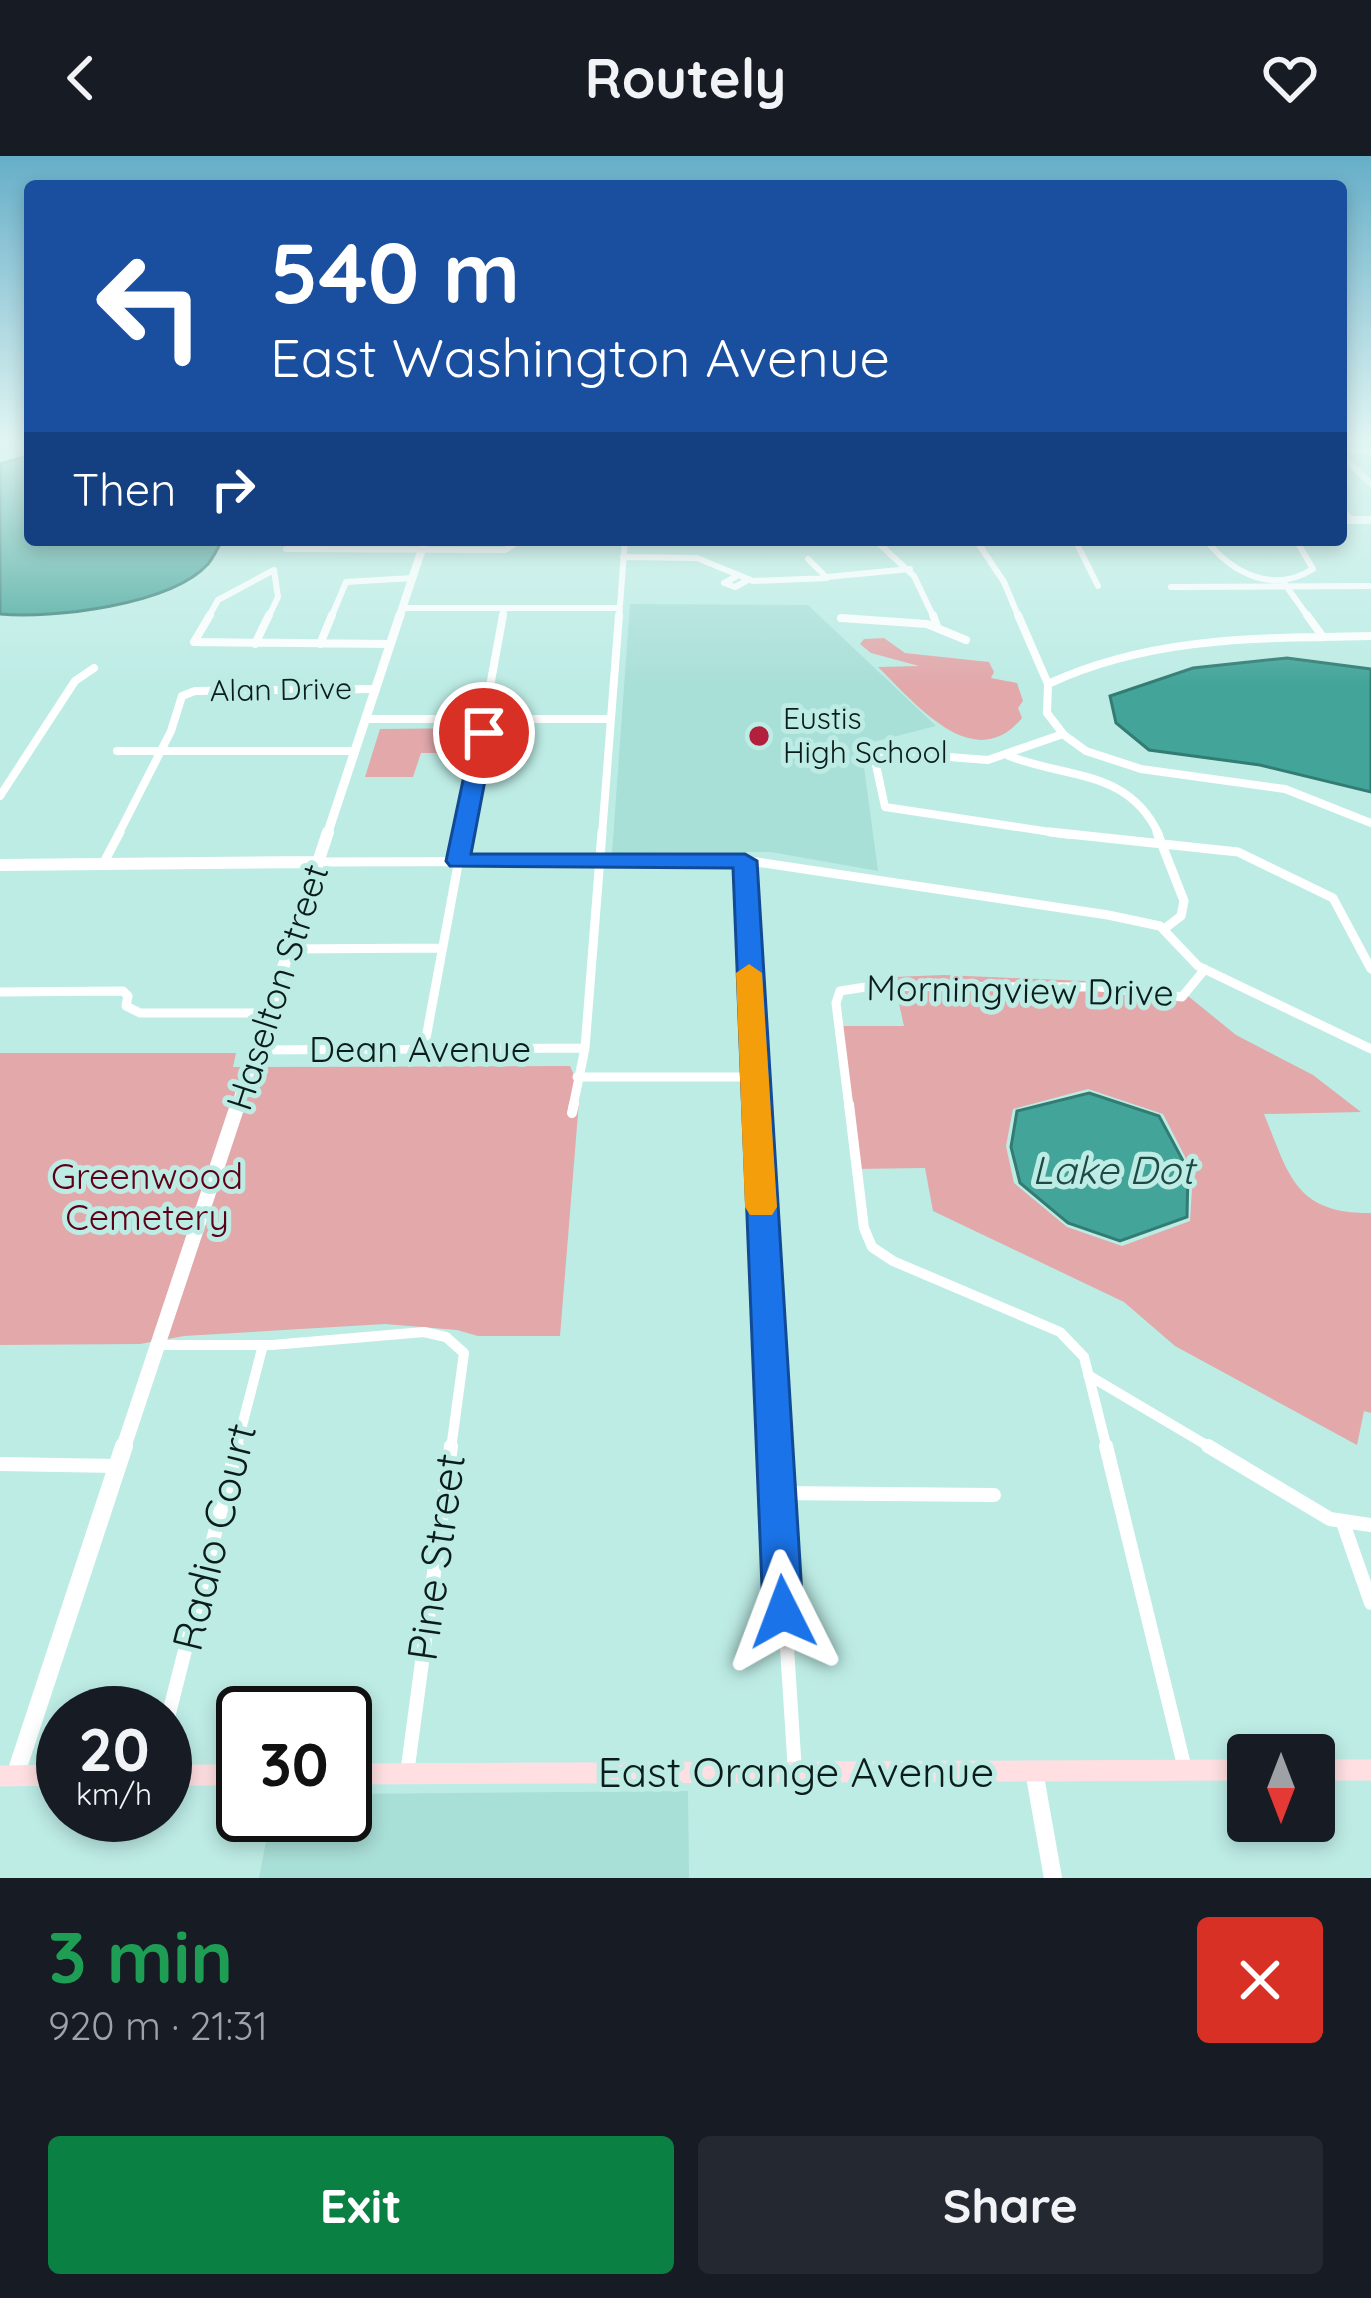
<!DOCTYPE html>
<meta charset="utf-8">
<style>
:root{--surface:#171b24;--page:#242831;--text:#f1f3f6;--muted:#9ea1a6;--accent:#0b8043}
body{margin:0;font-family:Quicksand,sans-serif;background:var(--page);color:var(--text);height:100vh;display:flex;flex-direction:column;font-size:45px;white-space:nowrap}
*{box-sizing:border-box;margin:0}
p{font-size:39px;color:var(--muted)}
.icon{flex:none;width:66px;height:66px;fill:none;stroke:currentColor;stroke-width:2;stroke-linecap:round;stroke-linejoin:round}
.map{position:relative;height:1722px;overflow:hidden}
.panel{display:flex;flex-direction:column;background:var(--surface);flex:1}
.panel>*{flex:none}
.banner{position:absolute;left:24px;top:24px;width:1323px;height:366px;border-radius:12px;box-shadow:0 6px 18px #0003;background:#1a4fa0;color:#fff;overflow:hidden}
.needle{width:78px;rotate:180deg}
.controls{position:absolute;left:1227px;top:1578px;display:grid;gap:24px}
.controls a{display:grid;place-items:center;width:108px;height:108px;border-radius:12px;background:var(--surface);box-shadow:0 6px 18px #0003;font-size:60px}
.speed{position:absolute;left:36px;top:1530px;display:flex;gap:24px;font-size:60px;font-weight:700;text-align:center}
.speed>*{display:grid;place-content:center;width:156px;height:156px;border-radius:50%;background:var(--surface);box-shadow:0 6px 18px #0003;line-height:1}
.speed small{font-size:30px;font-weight:400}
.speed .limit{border:6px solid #111;border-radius:18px;background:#fff;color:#111}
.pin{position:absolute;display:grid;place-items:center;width:102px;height:102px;color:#fff;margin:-51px;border:6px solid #fff;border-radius:50%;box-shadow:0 3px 12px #0007}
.me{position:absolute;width:132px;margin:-66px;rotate:357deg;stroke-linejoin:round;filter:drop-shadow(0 0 9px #0008)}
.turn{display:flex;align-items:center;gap:42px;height:252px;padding:0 48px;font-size:54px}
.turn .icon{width:156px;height:156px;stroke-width:2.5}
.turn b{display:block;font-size:84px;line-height:102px}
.then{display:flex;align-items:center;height:114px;padding:0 48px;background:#0003;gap:24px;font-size:45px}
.round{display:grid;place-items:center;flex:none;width:126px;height:126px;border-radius:12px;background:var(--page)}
.headline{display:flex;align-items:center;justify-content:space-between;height:204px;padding:0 48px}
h1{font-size:72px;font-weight:800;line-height:90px;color:#1e9e55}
.cta{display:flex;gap:24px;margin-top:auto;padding:24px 48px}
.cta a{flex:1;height:138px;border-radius:12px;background:var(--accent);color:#fff;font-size:48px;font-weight:800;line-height:138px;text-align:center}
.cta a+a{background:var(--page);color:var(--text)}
header{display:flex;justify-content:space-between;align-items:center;height:156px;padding:0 48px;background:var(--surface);font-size:54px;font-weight:800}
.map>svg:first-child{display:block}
.built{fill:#a8dfd7}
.green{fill:#e2a8aa;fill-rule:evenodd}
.water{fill:#43a499;stroke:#327c73;stroke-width:3}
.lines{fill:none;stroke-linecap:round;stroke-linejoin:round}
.minor-far4{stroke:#fff;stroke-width:6}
.minor-far3{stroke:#fff;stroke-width:8}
.minor-far2{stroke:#fff;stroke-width:9}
.minor-far1{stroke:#fff;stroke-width:10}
.minor{stroke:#fff;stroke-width:14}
.tertiary-far4{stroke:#fff;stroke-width:8}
.tertiary-far3{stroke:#fff;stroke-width:9}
.tertiary-far2{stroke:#fff;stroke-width:12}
.tertiary-far1{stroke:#fff;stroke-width:15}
.tertiary{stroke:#fff;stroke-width:18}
.secondary{stroke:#ffdfe1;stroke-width:21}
.route{fill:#1a73e8;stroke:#114b97;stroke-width:3}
.slow{fill:#f59e0b}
.poi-dot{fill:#b3203e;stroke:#bdece5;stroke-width:4.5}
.labels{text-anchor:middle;stroke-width:10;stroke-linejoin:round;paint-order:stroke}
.far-street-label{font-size:30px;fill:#0b1d1b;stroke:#bdece5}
.far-poi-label{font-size:30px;fill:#0b1d1b;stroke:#bdece5;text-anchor:start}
.street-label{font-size:36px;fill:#0b1d1b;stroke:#bdece5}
.park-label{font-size:36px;fill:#5d0017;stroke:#bdece5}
.water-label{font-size:39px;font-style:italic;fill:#1e4a45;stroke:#bdece5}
.near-street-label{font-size:42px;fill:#0b1d1b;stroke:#bdece5}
</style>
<header><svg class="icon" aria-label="back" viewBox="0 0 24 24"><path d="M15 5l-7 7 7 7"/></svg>Routely<svg class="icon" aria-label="heart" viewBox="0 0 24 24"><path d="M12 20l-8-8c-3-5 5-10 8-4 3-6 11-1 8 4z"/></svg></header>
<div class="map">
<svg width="1371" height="1722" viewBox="0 0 1371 1722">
<rect width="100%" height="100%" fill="#bdece5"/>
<path class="built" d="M 630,448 L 808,449 L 936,570 L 861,589 L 878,715 L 771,696 L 612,697 Z
M 688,1635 L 689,1722 L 259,1722 L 271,1659 L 345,1659 L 345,1638 Z"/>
<path class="green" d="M 884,482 L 905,497 L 989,506 L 994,516 L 991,522 L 1017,527 L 1023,545 L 1018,552 L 1022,562 C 974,621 914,546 878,511 L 919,510 L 871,497 L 860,488 L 864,483 Z
M 479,572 L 474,597 L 421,597 L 413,621 L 365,621 L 380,573 Z
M 944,819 L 1107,826 L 1188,840 L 1236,879 L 1313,919 L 1361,956 L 1264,958 C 1289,1019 1295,1058 1371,1057 L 1371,1257 L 1364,1255 L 1357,1289 L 1175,1190 L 1124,1146 L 933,1055 L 925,1012 L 853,1013 L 837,870 L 904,870 L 893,821 ZM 1088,933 L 1163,958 L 1193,1016 L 1190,1065 L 1122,1090 L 1067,1071 L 1014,1027 L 1006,990 L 1013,953 Z
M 0,897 L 236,897 L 233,911 L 570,910 L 580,933 L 560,1180 L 478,1180 L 457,1174 L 385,1168 L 184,1180 L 140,1188 L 0,1189 Z"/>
<path class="water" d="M 30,299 L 30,384 L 222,384 C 218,392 213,402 208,408 C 171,449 52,463 0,458 L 0,308 Z
M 1287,502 L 1371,513 L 1371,636 L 1260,609 L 1149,594 L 1116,567 L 1110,540 L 1193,512 Z
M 1089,937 L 1159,960 L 1188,1014 L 1187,1061 L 1120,1085 L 1068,1067 L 1020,1027 L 1011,991 L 1017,955 Z"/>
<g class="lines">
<path class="minor-far4" d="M 1341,295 L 1371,295
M 1341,299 L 1371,328
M 1341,353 L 1352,364
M 875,384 L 914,420 L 934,462
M 976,384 L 1004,426 L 1019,462
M 1075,384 L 1098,430
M 1206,384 C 1233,418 1273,438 1313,413 L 1296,384
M 286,393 L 505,394 L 521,384
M 623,401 L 697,402 L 753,425 L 827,422 L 808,403
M 737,420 L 724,427 L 735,431 L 748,424
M 827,421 L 910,413
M 1284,427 L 1309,462
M 1171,431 L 1370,430
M 402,452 L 620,452
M 208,462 L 218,444 L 274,414
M 268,462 L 278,441 L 274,414
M 331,462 L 346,426 L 412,422
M 502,462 L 504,453
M 619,462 L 625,384"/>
<path class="minor-far3" d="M 210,459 L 194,486 L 390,488
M 933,459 L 937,470
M 1018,459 L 1048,528 L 1047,557 L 1064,579 L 1086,595 L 1141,613 L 1285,633 L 1371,667
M 1307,459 L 1323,481
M 841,462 L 927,468 L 966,484
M 255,488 L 269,459
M 320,488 L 332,459
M 1048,528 C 1151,480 1259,482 1371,480
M 366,563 L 610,563
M 1063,578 L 988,604 L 883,596 L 876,609 L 885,651 L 1070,679
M 117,595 L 355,595
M 1009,600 C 1068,623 1129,613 1159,679
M 0,640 L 75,525 L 94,512
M 118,679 L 171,575 L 182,540 L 195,535 L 376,533
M 463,679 L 503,459
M 602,679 L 619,459"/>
<path class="minor-far2" d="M 1050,676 L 1238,696 L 1333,742 L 1371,813
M 1157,676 L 1184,745 L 1181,760 L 1164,773
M 745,705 L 756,951
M 318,706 L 750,705 L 1108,759 L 1160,770 L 1198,810 L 1371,893
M 103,708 L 120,676
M 289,793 L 442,792
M 0,836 L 123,835 L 128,840 L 126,850 L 140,857 L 268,857
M 424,893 L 464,676
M 256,894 L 585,892
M 577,921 L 754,921
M 573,951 L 585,892 L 602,676
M 849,951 L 836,847 L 840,835 L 872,830 L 1099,831 L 1182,841 L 1205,813"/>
<path class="minor-far1" d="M 756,948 L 775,1293
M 849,948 L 864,1072 L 872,1091 L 893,1105 L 1060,1176 L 1084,1201 L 1107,1293
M 572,957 L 574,948
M 158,1189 L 272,1189 L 424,1176 L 446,1181 L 464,1197 L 451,1293
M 1088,1219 L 1213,1293
M 236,1293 L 263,1189"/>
<path class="minor" d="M 774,1290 L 795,1616
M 1106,1290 L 1185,1613
M 1208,1290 L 1330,1363 L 1371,1369
M 0,1308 L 118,1310
M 776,1337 L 994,1339
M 1343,1367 L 1371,1447
M 165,1573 L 237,1290
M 407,1618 L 451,1290"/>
<path class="tertiary-far4" d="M 1341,364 L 1371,364
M 399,462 L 425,384"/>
<path class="tertiary-far3" d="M 327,679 L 400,459"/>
<path class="tertiary-far2" d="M 0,709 L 318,706
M 237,951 L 328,676"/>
<path class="tertiary-far1" d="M 123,1293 L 238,948"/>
<path class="tertiary" d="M 1034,1615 L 1053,1722
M 15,1620 L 124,1290"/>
<path class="secondary" d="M 1314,1614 L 1371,1614
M 345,1618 L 1248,1614
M 165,1619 L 243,1619
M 0,1620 L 63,1619"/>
</g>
<linearGradient id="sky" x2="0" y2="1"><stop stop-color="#66aec8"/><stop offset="0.54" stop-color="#e1f6f3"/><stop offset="1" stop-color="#e1f6f3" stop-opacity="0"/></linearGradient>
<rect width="1371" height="529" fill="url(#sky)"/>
<path class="route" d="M 484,570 L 494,577 L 471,698 L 745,698 L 757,705 L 803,1456 L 797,1471 L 783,1476 L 769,1471 L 763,1456 L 733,712 L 450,710 L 446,705 L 473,577 Z"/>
<path class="slow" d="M 749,808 L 762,817 L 777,1051 L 772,1059 L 750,1059 L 745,1051 L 736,817 Z"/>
<circle class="poi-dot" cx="759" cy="580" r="12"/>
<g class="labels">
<g class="far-street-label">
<text transform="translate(281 534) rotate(-1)" y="10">Alan Drive</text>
</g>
<g class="far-poi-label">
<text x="783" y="573">Eustis<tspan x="783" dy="34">High School</tspan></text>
</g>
<g class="street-label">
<text transform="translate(277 831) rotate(-72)" y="13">Haselton Street</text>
<text transform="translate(1020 834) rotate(1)" y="13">Morningview Drive</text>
<text x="420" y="906">Dean Avenue</text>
</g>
<g class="park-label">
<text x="147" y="1033">Greenwood<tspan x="147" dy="41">Cemetery</tspan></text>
</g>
<g class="water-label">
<text x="1113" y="1028">Lake Dot</text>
</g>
<g class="near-street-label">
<text transform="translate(214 1381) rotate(-76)" y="15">Radio Court</text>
<text transform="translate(436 1401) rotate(-82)" y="15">Pine Street</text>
<text x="796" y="1631">East Orange Avenue</text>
</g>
</g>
</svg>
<div class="controls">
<a><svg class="needle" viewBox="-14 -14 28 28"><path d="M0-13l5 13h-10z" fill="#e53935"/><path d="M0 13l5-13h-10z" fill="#9ea1a6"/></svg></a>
</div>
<div class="speed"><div>20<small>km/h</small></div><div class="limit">30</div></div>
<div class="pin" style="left:484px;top:577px;background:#d93025"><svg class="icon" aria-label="arrive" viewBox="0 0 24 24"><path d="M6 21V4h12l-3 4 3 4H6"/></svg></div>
<svg class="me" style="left:783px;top:1456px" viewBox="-20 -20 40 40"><path d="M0-17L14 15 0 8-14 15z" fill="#1a73e8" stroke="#fff" stroke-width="4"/></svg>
<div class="banner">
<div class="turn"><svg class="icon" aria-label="left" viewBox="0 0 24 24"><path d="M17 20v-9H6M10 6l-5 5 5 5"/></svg><div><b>540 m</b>East Washington Avenue</div></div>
<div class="then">Then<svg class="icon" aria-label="right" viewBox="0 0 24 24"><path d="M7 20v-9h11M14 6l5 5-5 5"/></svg></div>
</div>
</div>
<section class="panel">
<div class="headline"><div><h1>3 min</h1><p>920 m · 21:31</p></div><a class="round" style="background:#d93025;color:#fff"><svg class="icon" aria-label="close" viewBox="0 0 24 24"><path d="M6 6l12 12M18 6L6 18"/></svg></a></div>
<div class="cta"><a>Exit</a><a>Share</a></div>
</section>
